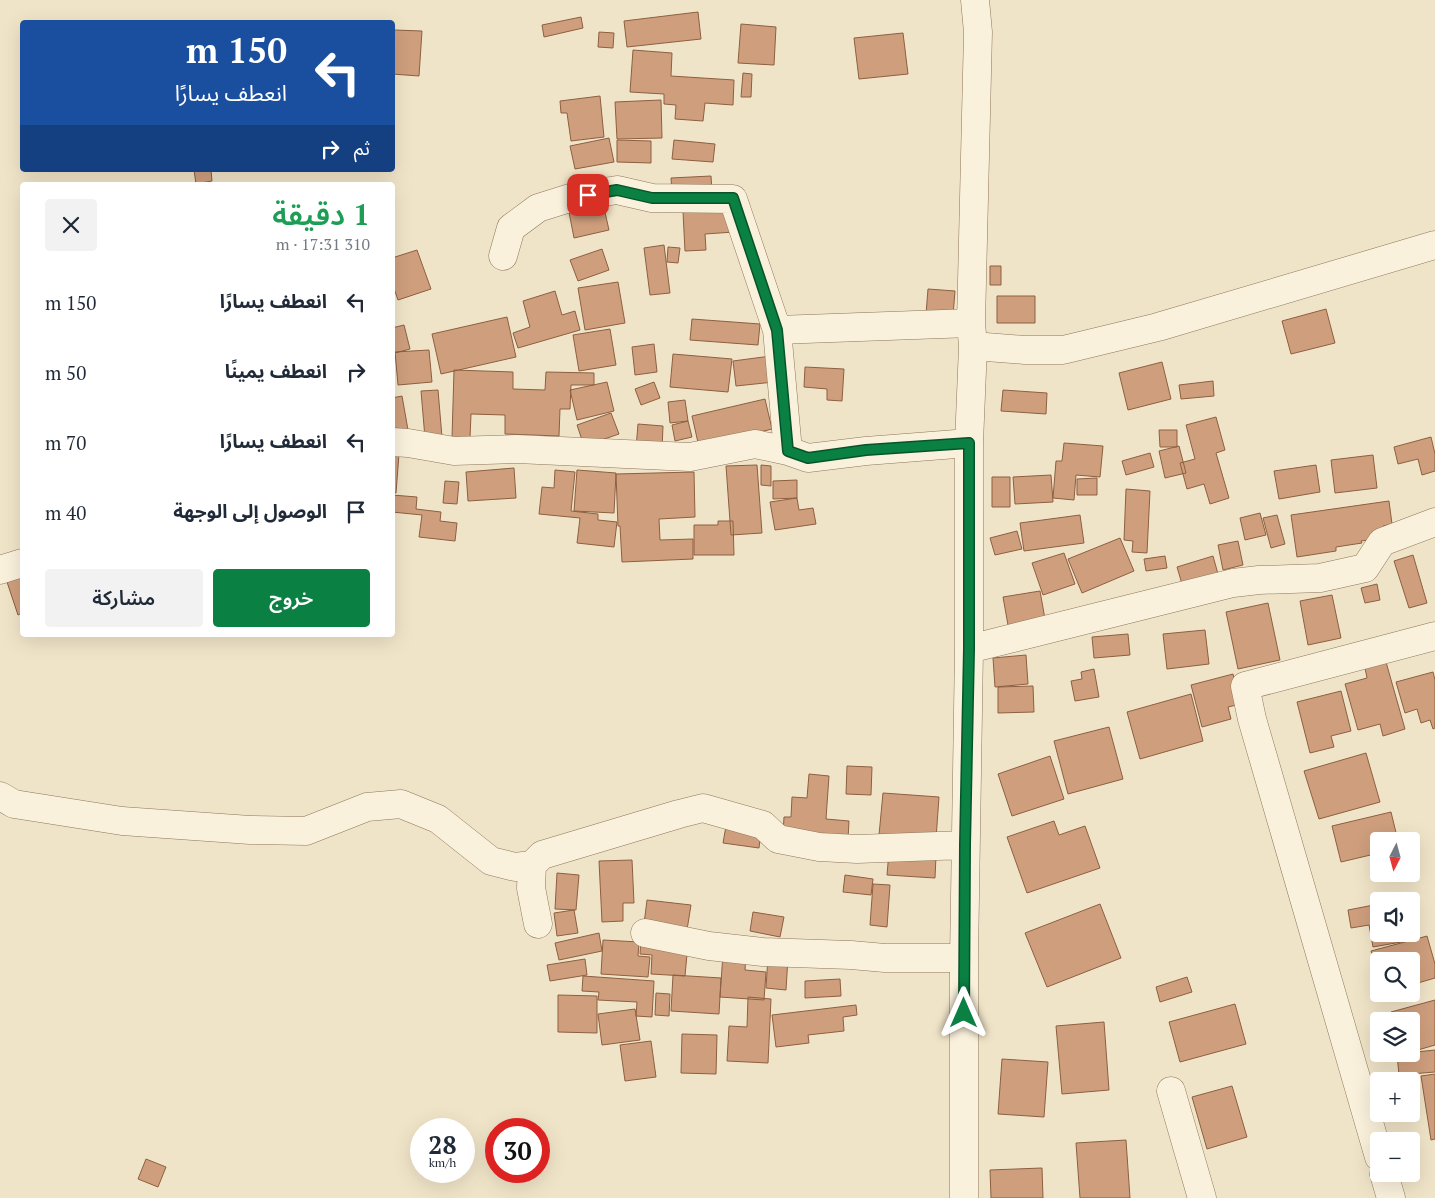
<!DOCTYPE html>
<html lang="ar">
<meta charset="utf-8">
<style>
:root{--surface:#fff;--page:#f2f2f3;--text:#1f2937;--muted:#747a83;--accent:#0b8043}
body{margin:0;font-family:"PT Serif","Noto Sans Arabic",serif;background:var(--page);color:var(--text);direction:rtl;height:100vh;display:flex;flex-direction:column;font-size:19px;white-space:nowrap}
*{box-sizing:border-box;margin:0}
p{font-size:16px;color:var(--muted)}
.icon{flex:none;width:28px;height:28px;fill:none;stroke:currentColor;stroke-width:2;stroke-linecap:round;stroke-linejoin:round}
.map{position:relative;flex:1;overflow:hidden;direction:ltr}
.drawer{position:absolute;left:20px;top:182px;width:375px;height:455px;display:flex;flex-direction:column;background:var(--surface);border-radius:5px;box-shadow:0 5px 20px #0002;direction:rtl}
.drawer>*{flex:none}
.guide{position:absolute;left:20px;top:20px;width:375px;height:152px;border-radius:5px;box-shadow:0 5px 20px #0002;direction:rtl;background:#1a4fa0;color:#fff;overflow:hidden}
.needle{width:32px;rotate:186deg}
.buttons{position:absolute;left:1370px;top:832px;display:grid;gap:10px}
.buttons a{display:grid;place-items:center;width:50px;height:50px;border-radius:5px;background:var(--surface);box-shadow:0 5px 20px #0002;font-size:25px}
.speed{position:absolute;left:410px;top:1118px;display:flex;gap:10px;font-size:25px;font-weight:700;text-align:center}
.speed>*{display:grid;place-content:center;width:65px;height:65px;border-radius:50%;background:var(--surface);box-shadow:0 5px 20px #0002;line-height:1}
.speed small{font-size:12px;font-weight:400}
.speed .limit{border:8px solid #d22;background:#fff;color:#111}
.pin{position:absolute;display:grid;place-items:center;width:42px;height:42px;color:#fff;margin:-21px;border-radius:10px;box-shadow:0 2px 8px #0006}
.me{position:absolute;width:55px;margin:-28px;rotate:0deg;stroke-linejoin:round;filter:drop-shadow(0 0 4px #0008)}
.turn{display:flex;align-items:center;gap:18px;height:105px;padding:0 25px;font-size:22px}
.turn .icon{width:65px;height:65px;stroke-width:2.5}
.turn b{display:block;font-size:35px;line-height:42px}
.then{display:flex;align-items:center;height:48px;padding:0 25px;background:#0003;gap:10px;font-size:19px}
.round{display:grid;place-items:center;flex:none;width:52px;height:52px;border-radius:5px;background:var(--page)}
.overview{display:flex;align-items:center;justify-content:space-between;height:85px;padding:0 25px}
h1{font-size:30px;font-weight:600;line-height:38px;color:#1e9e55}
.cta{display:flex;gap:10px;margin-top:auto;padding:10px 25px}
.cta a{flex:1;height:58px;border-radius:5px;background:var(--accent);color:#fff;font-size:20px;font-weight:600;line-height:58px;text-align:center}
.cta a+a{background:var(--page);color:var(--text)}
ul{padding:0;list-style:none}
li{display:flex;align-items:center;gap:15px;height:70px;padding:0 25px}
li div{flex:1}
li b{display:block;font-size:19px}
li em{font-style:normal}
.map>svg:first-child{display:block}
.building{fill:#cf9f7d;stroke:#8d5f41}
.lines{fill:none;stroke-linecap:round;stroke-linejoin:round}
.minor-casing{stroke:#8d765c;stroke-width:29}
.minor{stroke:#faf1dc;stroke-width:28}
.route-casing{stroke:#07532c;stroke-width:12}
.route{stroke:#0b8043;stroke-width:9}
</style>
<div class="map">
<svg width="1435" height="1198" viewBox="0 0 1435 1198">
<rect width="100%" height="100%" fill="#f0e4c8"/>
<path class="building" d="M 698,12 L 701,39 L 627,47 L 624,21 Z
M 581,17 L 583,28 L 544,37 L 542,25 Z
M 741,24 L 776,27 L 774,65 L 738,63 Z
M 394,30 L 422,31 L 419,76 L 392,74 Z
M 599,32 L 614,33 L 613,48 L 598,47 Z
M 903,33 L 908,74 L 859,79 L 854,38 Z
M 633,50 L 672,53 L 671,76 L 734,80 L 733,105 L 705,103 L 703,121 L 675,119 L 676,105 L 664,104 L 664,94 L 630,92 Z
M 743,73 L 752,74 L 751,97 L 741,97 Z
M 600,96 L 604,137 L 571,141 L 567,113 L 561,113 L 560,101 Z
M 661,100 L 662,138 L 617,139 L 615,102 Z
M 609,138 L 614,162 L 575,169 L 570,146 Z
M 617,140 L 651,141 L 651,163 L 617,162 Z
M 674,140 L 715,144 L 713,162 L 672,159 Z
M 194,170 L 211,170 L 212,181 L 196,184 Z
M 711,176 L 712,192 L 672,194 L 671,178 Z
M 602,199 L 609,230 L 574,238 L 568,207 Z
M 732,210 L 734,232 L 705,234 L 706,250 L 685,251 L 683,212 Z
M 664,245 L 670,293 L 650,295 L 644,248 Z
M 668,247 L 680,248 L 678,263 L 667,262 Z
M 602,249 L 609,270 L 578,281 L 570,260 Z
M 417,250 L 431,289 L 398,300 L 392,283 L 392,258 Z
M 990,266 L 1001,266 L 1001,285 L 990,285 Z
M 618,282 L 625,323 L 585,330 L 578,288 Z
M 928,289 L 955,291 L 953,316 L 926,314 Z
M 555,291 L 562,315 L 575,311 L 580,330 L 518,348 L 513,333 L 530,327 L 523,301 Z
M 997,296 L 1035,296 L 1035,323 L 997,323 Z
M 1326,309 L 1335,343 L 1291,354 L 1282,321 Z
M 507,317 L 516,357 L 441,374 L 432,334 Z
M 692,319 L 760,324 L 758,345 L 690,340 Z
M 404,325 L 410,349 L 395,353 L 392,345 L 392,328 Z
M 610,329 L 616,365 L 579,371 L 573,335 Z
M 654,344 L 657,372 L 635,375 L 632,347 Z
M 429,350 L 432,382 L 398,385 L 395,352 Z
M 673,354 L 732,359 L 728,392 L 670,387 Z
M 771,356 L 774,382 L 736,386 L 733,361 Z
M 1162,362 L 1171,399 L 1128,410 L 1119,373 Z
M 805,367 L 844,369 L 842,401 L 827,400 L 827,389 L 804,387 Z
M 454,370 L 513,372 L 513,389 L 545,390 L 546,372 L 594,373 L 594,385 L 571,385 L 570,409 L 560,409 L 559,436 L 505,434 L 505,415 L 471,414 L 470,438 L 452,438 Z
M 1213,381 L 1214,396 L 1181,399 L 1179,385 Z
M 607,382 L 614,411 L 577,420 L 570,390 Z
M 654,382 L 660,398 L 641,405 L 635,389 Z
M 438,390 L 442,437 L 425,438 L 421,391 Z
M 1003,390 L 1047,393 L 1046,414 L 1001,411 Z
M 402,396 L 408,430 L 392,433 L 392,398 Z
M 765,399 L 772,429 L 699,447 L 692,416 Z
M 685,400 L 688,421 L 670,423 L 668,402 Z
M 611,413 L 619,434 L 584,446 L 577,425 Z
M 1216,417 L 1225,450 L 1216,453 L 1229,498 L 1210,504 L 1204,484 L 1187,489 L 1180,463 L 1195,459 L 1186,425 Z
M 688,421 L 692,437 L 675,441 L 672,425 Z
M 638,424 L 663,426 L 662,450 L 636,448 Z
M 1159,430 L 1177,430 L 1177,447 L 1160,447 Z
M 1431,437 L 1435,454 L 1435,471 L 1422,475 L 1418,459 L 1398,464 L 1394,447 Z
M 1064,443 L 1103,446 L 1100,477 L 1076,475 L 1074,500 L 1053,498 L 1056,461 L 1062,461 Z
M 1179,446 L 1186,473 L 1165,478 L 1159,451 Z
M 392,453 L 399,454 L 396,493 L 392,492 Z
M 1150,453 L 1154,467 L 1126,475 L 1122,461 Z
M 1373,455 L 1377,488 L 1335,493 L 1331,460 Z
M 757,465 L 762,533 L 731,535 L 726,466 Z
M 761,465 L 771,466 L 771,486 L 761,485 Z
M 1316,465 L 1320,492 L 1279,499 L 1274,471 Z
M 514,468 L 516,498 L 468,501 L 466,472 Z
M 555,470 L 575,472 L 571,511 L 598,514 L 598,520 L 617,522 L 614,547 L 577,543 L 580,518 L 539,514 L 542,487 L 554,488 Z
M 577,470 L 616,473 L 614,513 L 574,511 Z
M 694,472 L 695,517 L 659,519 L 660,540 L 693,539 L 693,559 L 622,562 L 620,526 L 618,526 L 616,474 Z
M 1051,475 L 1053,502 L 1015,504 L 1013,477 Z
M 992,477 L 1010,477 L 1010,507 L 992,507 Z
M 1097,478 L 1097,495 L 1077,495 L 1077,479 Z
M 797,480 L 797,498 L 773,499 L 773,481 Z
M 445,481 L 459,482 L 457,504 L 443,503 Z
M 1126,489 L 1150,491 L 1147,553 L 1132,552 L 1133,541 L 1124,540 Z
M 392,495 L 417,497 L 416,509 L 441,512 L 440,521 L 457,523 L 455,541 L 419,537 L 422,515 L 392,512 Z
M 797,498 L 799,510 L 813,508 L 816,524 L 775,530 L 770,502 Z
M 1389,501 L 1392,524 L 1383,526 L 1384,538 L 1361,541 L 1362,543 L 1336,547 L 1336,551 L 1297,557 L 1291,515 Z
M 1260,513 L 1266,535 L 1245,540 L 1240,518 Z
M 1080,515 L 1084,543 L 1024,551 L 1020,523 Z
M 1277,515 L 1285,544 L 1271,548 L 1263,518 Z
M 718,521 L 733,521 L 734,555 L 694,555 L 694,525 L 718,525 Z
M 1017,531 L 1022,549 L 995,555 L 990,538 Z
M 1120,538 L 1134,571 L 1082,593 L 1068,559 Z
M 1238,541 L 1243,565 L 1223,570 L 1218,545 Z
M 1064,553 L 1075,584 L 1043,595 L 1032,563 Z
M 1413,555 L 1427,603 L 1409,608 L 1394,561 Z
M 1165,556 L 1167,568 L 1146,571 L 1144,559 Z
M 1213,556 L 1218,574 L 1182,584 L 1177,567 Z
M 22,574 L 22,613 L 18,615 L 6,579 Z
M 1377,584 L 1380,600 L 1365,603 L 1361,588 Z
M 1040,591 L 1045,619 L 1008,625 L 1003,597 Z
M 1332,595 L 1341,638 L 1308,645 L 1300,601 Z
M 1268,603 L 1280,660 L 1238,669 L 1226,612 Z
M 1205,630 L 1209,664 L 1167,669 L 1163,634 Z
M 1128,634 L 1130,655 L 1094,658 L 1092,637 Z
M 1026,655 L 1028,684 L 995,687 L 993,658 Z
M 1386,662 L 1405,729 L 1383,736 L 1380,724 L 1358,730 L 1345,684 L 1367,678 L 1365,668 Z
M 1094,669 L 1099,697 L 1075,701 L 1071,681 L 1082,679 L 1081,672 Z
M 1433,672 L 1435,680 L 1435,728 L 1433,729 L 1430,720 L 1421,723 L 1417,709 L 1405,713 L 1396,682 Z
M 1233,674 L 1241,704 L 1228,707 L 1231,719 L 1202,727 L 1191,685 Z
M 1033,686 L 1034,712 L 998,713 L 998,687 Z
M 1341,691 L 1351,731 L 1331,736 L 1334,747 L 1310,753 L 1297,702 Z
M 1191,694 L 1203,741 L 1140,759 L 1127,712 Z
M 1109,727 L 1123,779 L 1068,794 L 1054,741 Z
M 1366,753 L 1380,802 L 1319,819 L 1304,771 Z
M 1050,756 L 1064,799 L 1012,816 L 998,774 Z
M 847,766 L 872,767 L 871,795 L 846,794 Z
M 809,774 L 829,776 L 826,819 L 849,821 L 848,839 L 783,834 L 784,817 L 791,817 L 792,797 L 807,798 Z
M 883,793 L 939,797 L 936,839 L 879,835 Z
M 1391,812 L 1398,841 L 1379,841 L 1379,853 L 1341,862 L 1332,826 Z
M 1054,821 L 1059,835 L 1085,826 L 1100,868 L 1027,893 L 1007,837 Z
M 726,826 L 761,831 L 759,848 L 723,843 Z
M 889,852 L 936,856 L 935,878 L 887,875 Z
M 632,860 L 634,903 L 623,903 L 623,921 L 602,922 L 599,861 Z
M 557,873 L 579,875 L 576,910 L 555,909 Z
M 845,875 L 873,879 L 871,895 L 843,892 Z
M 873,884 L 890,885 L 887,927 L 870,925 Z
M 647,900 L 691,905 L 687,930 L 644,924 Z
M 1411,902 L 1418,939 L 1373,947 L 1369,925 L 1351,928 L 1348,910 L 1379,904 L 1379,934 L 1411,934 Z
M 1100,904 L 1121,958 L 1047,987 L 1025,933 Z
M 574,910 L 578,933 L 557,936 L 554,913 Z
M 753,912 L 784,917 L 780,937 L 750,931 Z
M 599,933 L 602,951 L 559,960 L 555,943 Z
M 1427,936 L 1435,964 L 1435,978 L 1411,985 L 1411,961 L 1379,961 L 1379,977 L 1371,951 Z
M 641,939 L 688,943 L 685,976 L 651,974 L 652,955 L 640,954 Z
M 603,940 L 639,942 L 638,956 L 650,957 L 648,977 L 601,974 Z
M 723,953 L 746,955 L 745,970 L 766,972 L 764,1000 L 720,997 Z
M 768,956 L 788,957 L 786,990 L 766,988 Z
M 585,959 L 587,975 L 550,981 L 547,965 Z
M 673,975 L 721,978 L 719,1014 L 671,1011 Z
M 583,976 L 654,981 L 652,1017 L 636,1016 L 637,1002 L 598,1000 L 599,992 L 582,991 Z
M 1187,977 L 1192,992 L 1160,1002 L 1156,987 Z
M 840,979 L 841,996 L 805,998 L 805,981 Z
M 656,993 L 670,994 L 669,1016 L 655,1015 Z
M 558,995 L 597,996 L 597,1033 L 558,1032 Z
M 748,997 L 771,999 L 768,1063 L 727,1061 L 729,1026 L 747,1027 Z
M 1435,1000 L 1435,1045 L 1411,1052 L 1411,1021 L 1394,1021 L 1391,1012 Z
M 1235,1004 L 1246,1044 L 1180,1062 L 1169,1022 Z
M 856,1005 L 857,1015 L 843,1017 L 844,1031 L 808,1035 L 809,1043 L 776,1047 L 772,1015 Z
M 635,1009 L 640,1040 L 602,1045 L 598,1014 Z
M 1104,1022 L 1109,1090 L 1062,1094 L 1056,1026 Z
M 682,1034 L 717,1035 L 716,1074 L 681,1073 Z
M 651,1041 L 656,1077 L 625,1081 L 620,1045 Z
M 1435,1050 L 1435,1072 L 1399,1075 L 1397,1054 Z
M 1002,1059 L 1048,1062 L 1044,1117 L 998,1114 Z
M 1435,1074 L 1435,1139 L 1431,1140 L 1421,1076 Z
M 1232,1086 L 1247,1137 L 1207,1149 L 1192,1097 Z
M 1126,1140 L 1130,1198 L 1080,1198 L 1076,1143 Z
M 146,1159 L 166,1167 L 158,1187 L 138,1179 Z
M 1042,1168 L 1043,1198 L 991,1198 L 990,1170 Z"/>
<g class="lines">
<defs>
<path id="minor" d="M 503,256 L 511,228 L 538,208 L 573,197 L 617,190 L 652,198 L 733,199 L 777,330 L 788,451
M 777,330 L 971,323
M 973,346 L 1025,350 L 1063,350 L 1158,327 L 1435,245
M 392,442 L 408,443 L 454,451 L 517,449 L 690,457 L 755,444 L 788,451 L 808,458 L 866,451 L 969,443
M 0,570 L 22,563
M 969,649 L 1233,583 L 1259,580 L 1320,578 L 1365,568 L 1382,542 L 1435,522
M 0,796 L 14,804 L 122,821 L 250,830 L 306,831 L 367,807 L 401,804 L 438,819 L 491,861 L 515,867 L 532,865
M 538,924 L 531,888 L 532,865 L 542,855 L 679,814 L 703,808 L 763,825 L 778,839 L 819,847 L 857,849 L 965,845
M 645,933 L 709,946 L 763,952 L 851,955 L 885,958 L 964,958
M 1171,1091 L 1202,1198
M 1379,1157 L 1252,719 L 1245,686 L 1435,636
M 1384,1174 L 1391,1198
M 964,1198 L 964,958 L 969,649 L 969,443 L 973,346 L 971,323 L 978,32 L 975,0"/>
</defs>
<use href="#minor" class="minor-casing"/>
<use href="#minor" class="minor"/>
</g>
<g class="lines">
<defs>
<path id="route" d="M 588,195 L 617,190 L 652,198 L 733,198 L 777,330 L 788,451 L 808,458 L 866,450 L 969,443 L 969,649 L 965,845 L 964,1013"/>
</defs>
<use href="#route" class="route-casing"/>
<use href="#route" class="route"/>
</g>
</svg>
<div class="buttons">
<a><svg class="needle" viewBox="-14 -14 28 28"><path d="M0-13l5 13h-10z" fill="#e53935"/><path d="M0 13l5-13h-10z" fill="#747a83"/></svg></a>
<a><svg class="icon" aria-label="sound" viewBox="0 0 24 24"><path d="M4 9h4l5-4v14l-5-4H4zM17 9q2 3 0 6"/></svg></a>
<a><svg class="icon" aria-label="search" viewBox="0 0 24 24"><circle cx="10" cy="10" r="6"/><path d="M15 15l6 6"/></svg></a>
<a><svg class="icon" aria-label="layers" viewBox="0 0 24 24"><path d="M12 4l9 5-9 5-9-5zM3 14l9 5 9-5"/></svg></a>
<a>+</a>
<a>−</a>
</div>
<div class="speed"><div>28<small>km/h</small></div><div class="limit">30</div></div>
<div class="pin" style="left:588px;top:195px;background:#d93025"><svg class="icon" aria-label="arrive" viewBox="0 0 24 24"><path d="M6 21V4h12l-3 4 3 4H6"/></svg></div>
<svg class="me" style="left:964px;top:1013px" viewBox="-20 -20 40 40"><path d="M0-17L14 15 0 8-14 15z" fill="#0b8043" stroke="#fff" stroke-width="4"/></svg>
<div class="guide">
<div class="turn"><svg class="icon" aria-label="left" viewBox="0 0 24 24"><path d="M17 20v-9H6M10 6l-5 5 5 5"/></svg><div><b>150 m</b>انعطف يسارًا</div></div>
<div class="then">ثم<svg class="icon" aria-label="right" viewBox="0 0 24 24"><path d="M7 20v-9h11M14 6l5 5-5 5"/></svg></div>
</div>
<section class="drawer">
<div class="overview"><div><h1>1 دقيقة</h1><p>310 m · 17:31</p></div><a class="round"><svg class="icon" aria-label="close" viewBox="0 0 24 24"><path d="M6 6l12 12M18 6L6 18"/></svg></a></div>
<ul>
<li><svg class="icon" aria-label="left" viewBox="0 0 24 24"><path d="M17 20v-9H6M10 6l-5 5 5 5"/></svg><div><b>انعطف يسارًا</b></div><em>150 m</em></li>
<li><svg class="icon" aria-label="right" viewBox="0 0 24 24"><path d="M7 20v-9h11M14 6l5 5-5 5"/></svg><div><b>انعطف يمينًا</b></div><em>50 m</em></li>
<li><svg class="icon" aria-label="left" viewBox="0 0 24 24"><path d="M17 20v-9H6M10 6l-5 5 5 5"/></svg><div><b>انعطف يسارًا</b></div><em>70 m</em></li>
<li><svg class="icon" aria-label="arrive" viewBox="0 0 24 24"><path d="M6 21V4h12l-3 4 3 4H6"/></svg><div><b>الوصول إلى الوجهة</b></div><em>40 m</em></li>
</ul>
<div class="cta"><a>خروج</a><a>مشاركة</a></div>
</section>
</div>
